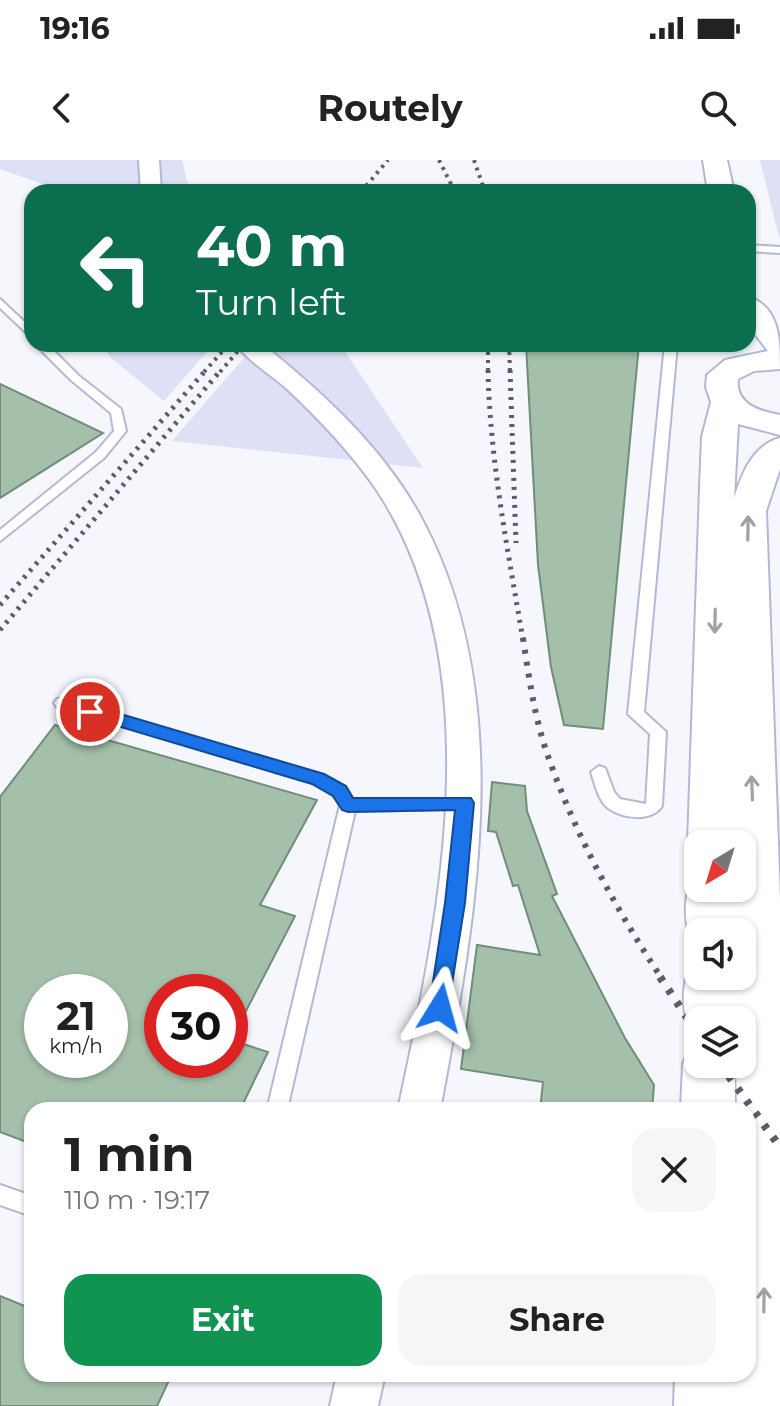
<!DOCTYPE html>
<meta charset="utf-8">
<style>
:root{--surface:#fff;--page:#f6f6f6;--text:#222;--muted:#767676;--accent:#119452}
body{margin:0;font-family:Montserrat,sans-serif;background:var(--page);color:var(--text);height:100vh;display:flex;flex-direction:column;font-size:30px;white-space:nowrap}
*{box-sizing:border-box;margin:0}
p{font-size:26px;color:var(--muted)}
.icon{flex:none;width:44px;height:44px;fill:none;stroke:currentColor;stroke-width:2;stroke-linecap:round;stroke-linejoin:round}
.map{position:relative;flex:1;overflow:hidden}
.side{position:absolute;left:24px;top:942px;width:732px;height:280px;display:flex;flex-direction:column;background:var(--surface);border-radius:24px;box-shadow:0 2px 6px #0004}
.side>*{flex:none}
.guide{position:absolute;left:24px;top:24px;width:732px;height:168px;border-radius:24px;box-shadow:0 2px 6px #0004;background:#0b6e4f;color:#fff;overflow:hidden}
.needle{width:52px;rotate:218deg}
.tools{position:absolute;left:684px;top:670px;display:grid;gap:16px}
.tools a{display:grid;place-items:center;width:72px;height:72px;border-radius:16px;background:var(--surface);box-shadow:0 2px 6px #0004;font-size:40px}
.speed{position:absolute;left:24px;top:814px;display:flex;gap:16px;font-size:40px;font-weight:700;text-align:center}
.speed>*{display:grid;place-content:center;width:104px;height:104px;border-radius:50%;background:var(--surface);box-shadow:0 2px 6px #0004;line-height:1}
.speed small{font-size:20px;font-weight:400}
.speed .limit{border:12px solid #d22;background:#fff;color:#111}
.pin{position:absolute;display:grid;place-items:center;width:68px;height:68px;color:#fff;margin:-34px;border:4px solid #fff;border-radius:50%;box-shadow:0 2px 8px #0007}
.me{position:absolute;width:88px;margin:-44px;rotate:8deg;stroke-linejoin:round;filter:drop-shadow(0 0 6px #0008)}
.turn{display:flex;align-items:center;gap:28px;height:168px;padding:0 40px;font-size:36px}
.turn .icon{width:104px;height:104px;stroke-width:2.5}
.turn b{display:block;font-size:56px;line-height:68px}
.round{display:grid;place-items:center;flex:none;width:84px;height:84px;border-radius:24px;background:var(--page)}
.summary{display:flex;align-items:center;justify-content:space-between;height:136px;padding:0 40px}
h1{font-size:48px;font-weight:700;line-height:60px}
.primary-button{display:flex;gap:16px;margin-top:auto;padding:16px 40px}
.primary-button a{flex:1;height:92px;border-radius:24px;background:var(--accent);color:#fff;font-size:32px;font-weight:700;line-height:92px;text-align:center}
.primary-button a+a{background:var(--page);color:var(--text)}
.status{display:flex;justify-content:space-between;align-items:center;height:56px;padding:0 40px;background:var(--surface);direction:ltr}
.status svg{height:22px;fill:currentColor}
header{display:flex;justify-content:space-between;align-items:center;height:104px;padding:0 40px;background:var(--surface);font-size:36px;font-weight:700}
.map>svg:first-child{display:block}
.green{fill:#dee0f6}
.building{fill:#a4c0ab;stroke:#728d79;stroke-width:2;fill-rule:evenodd}
.lines{fill:none;stroke-linecap:round;stroke-linejoin:round}
.lane-casing{stroke:#b5b8d5;stroke-width:4}
.street-casing{stroke:#b5b8d5;stroke-width:4}
.secondary-casing{stroke:#b5b8d5;stroke-width:4}
.lane{fill:#fff;fill-rule:evenodd}
.street{fill:#fff;fill-rule:evenodd}
.secondary{fill:#fff;fill-rule:evenodd}
.rail-far3{stroke:#5c5d67;stroke-width:4;stroke-dasharray:3 5;stroke-linecap:butt}
.rail-far2{stroke:#5c5d67;stroke-width:5;stroke-dasharray:3 6;stroke-linecap:butt}
.rail-far1{stroke:#5c5d67;stroke-width:6;stroke-dasharray:4 8;stroke-linecap:butt}
.rail{stroke:#5c5d67;stroke-width:8;stroke-dasharray:5 10;stroke-linecap:butt}
.oneway{stroke:#a0a0a5}
.route{fill:#1a73e8;stroke:#114b97;stroke-width:2}
</style>
<div class="status"><b>19:16</b><svg viewBox="0 0 49 12"><path d="M0 12V9h3v3zM5 12V6h3v6zM10 12V3h3v9zM15 12V0h3v12zM26 1h20v11H26zM47 4h2v5h-2z"/></svg></div>
<header><svg class="icon" aria-label="back" viewBox="0 0 24 24"><path d="M15 5l-7 7 7 7"/></svg>Routely<svg class="icon" aria-label="search" viewBox="0 0 24 24"><circle cx="10" cy="10" r="6"/><path d="M15 15l6 6"/></svg></header>
<div class="map">
<svg width="780" height="1246" viewBox="0 0 780 1246">
<rect width="100%" height="100%" fill="#f6f7fd"/>
<path class="green" d="M 0,0 L 182,0 L 190,32 L 52,32 L 45,25 L 0,9 Z
M 760,0 L 780,0 L 780,77 L 779,77 Z
M 102,184 L 214,184 L 164,241 L 111,198 Z
M 256,184 L 334,184 L 344,190 L 423,308 L 172,281 Z"/>
<path class="building" d="M 526,184 L 639,184 L 603,569 L 564,565 L 551,507 L 538,405 Z
M 0,224 L 103,273 L 0,338 Z
M 55,565 L 317,640 L 260,745 L 295,756 L 231,880 L 268,892 L 240,950 L 32,950 L 32,984 L 0,972 L 0,637 ZM 42,832 L 110,832 L 110,900 L 42,900 ZM 162,832 L 230,832 L 230,900 L 162,900 Z
M 492,622 L 525,626 L 527,651 L 557,734 L 552,736 L 625,878 L 654,925 L 652,950 L 540,950 L 543,922 L 461,909 L 477,785 L 540,795 L 518,725 L 513,726 L 496,672 L 488,671 Z
M 0,1136 L 32,1149 L 32,1214 L 172,1214 L 157,1246 L 0,1246 Z"/>
<g class="lines">
<defs>
<path id="lane" d="M 748,85 L 780,87 L 780,93 L 748,91 Z
M 0,139 L 32,169 L 32,178 L 0,148 Z
M 35,184 L 47,184 L 79,216 L 121,249 L 126,271 L 104,298 L 0,381 L 0,370 L 96,292 L 114,271 L 111,253 L 71,220 Z
M 665,184 L 677,184 L 644,552 L 666,572 L 662,646 C 652,662 623,659 608,648 C 598,640 595,624 591,612 L 599,606 L 605,608 L 614,632 L 620,639 L 646,644 L 650,574 L 628,554 Z
M 62,538 L 324,615 L 345,627 L 353,639 L 471,639 L 473,643 L 471,647 L 465,649 L 355,651 L 287,950 L 267,950 L 340,645 L 333,635 L 313,623 L 57,547 L 54,543 L 57,539 Z
M 0,1025 L 32,1036 L 32,1056 L 0,1045 Z"/>
<path id="street" d="M 139,0 L 159,0 L 161,32 L 141,32 Z
M 236,184 L 262,184 C 321,231 380,285 418,352 C 519,533 476,757 440,950 L 398,950 C 439,758 493,509 378,332 C 352,293 319,259 286,228 C 270,214 248,201 236,184 Z
M 337,1214 L 385,1214 L 378,1246 L 330,1246 Z"/>
<path id="secondary" d="M 703,0 L 727,0 L 734,32 L 708,32 Z
M 748,137 C 780,146 780,181 780,209 L 754,211 L 738,219 C 735,244 759,251 780,255 L 780,275 L 738,264 L 734,338 C 742,313 753,285 780,278 L 780,309 L 766,351 L 780,739 L 780,1246 L 674,1246 L 675,1214 L 748,1214 L 748,950 L 737,950 L 736,904 L 742,904 L 742,860 L 698,860 L 698,878 L 692,876 C 681,853 681,824 692,801 L 698,799 L 698,816 L 742,816 L 742,772 L 698,772 L 698,788 L 694,786 C 683,765 683,736 694,714 L 698,713 L 698,728 L 742,728 L 742,684 L 698,684 L 698,698 L 688,684 L 700,327 L 702,277 L 711,242 L 706,227 L 707,215 L 725,200 L 768,191 L 748,165 Z
M 698,884 L 698,904 L 735,904 L 735,950 L 681,950 L 683,904 L 690,887 Z"/>
</defs>
<use href="#lane" class="lane-casing"/>
<use href="#street" class="street-casing"/>
<use href="#secondary" class="secondary-casing"/>
<use href="#lane" class="lane"/>
<use href="#street" class="street"/>
<use href="#secondary" class="secondary"/>
<path class="rail-far3" d="M 439,0 L 455,32
M 474,0 L 485,32
M 361,32 L 388,0
M 488,184 L 488,212
M 509,184 L 510,212
M 204,212 L 229,184
M 220,212 L 244,184"/>
<path class="rail-far2" d="M 488,210 C 490,301 508,391 523,480
M 510,210 L 516,383
M 0,445 L 206,210
M 0,470 L 221,210"/>
<path class="rail-far1" d="M 523,478 C 529,518 535,561 549,599 C 577,678 616,749 662,819"/>
<path class="rail" d="M 660,817 L 698,874
M 720,904 L 780,987"/>
</g>
<defs><path id="oneway-shaft" d="M-6 0H5M1.5-3L5.5 0L1.5 3" fill="none" stroke-width="1.6" stroke-linecap="round" stroke-linejoin="round" transform="scale(2)"/></defs>
<g class="oneway">
<use href="#oneway-shaft" transform="translate(748 368) rotate(-89)"/>
<use href="#oneway-shaft" transform="translate(715 461) rotate(91)"/>
<use href="#oneway-shaft" transform="translate(752 628) rotate(-92)"/>
<use href="#oneway-shaft" transform="translate(764 1140) rotate(-89)"/>
</g>
<path class="route" d="M 90,545 L 324,614 L 346,626 L 353,638 L 471,638 L 474,643 L 465,743 L 447,855 L 440,858 L 432,855 L 429,848 L 445,743 L 455,650 L 348,652 L 342,650 L 333,636 L 312,624 L 84,556 L 82,552 Z"/>
</svg>
<div class="tools">
<a><svg class="needle" viewBox="-14 -14 28 28"><path d="M0-13l5 13h-10z" fill="#e53935"/><path d="M0 13l5-13h-10z" fill="#767676"/></svg></a>
<a><svg class="icon" aria-label="sound" viewBox="0 0 24 24"><path d="M4 9h4l5-4v14l-5-4H4zM17 9q2 3 0 6"/></svg></a>
<a><svg class="icon" aria-label="layers" viewBox="0 0 24 24"><path d="M12 4l9 5-9 5-9-5zM3 14l9 5 9-5"/></svg></a>
</div>
<div class="speed"><div>21<small>km/h</small></div><div class="limit">30</div></div>
<div class="pin" style="left:90px;top:552px;background:#d93025"><svg class="icon" aria-label="arrive" viewBox="0 0 24 24"><path d="M6 21V4h12l-3 4 3 4H6"/></svg></div>
<svg class="me" style="left:440px;top:848px" viewBox="-20 -20 40 40"><path d="M0-17L14 15 0 8-14 15z" fill="#1a73e8" stroke="#fff" stroke-width="4"/></svg>
<div class="guide">
<div class="turn"><svg class="icon" aria-label="left" viewBox="0 0 24 24"><path d="M17 20v-9H6M10 6l-5 5 5 5"/></svg><div><b>40 m</b>Turn left</div></div>
</div>
<section class="side">
<div class="summary"><div><h1>1 min</h1><p>110 m · 19:17</p></div><a class="round"><svg class="icon" aria-label="close" viewBox="0 0 24 24"><path d="M6 6l12 12M18 6L6 18"/></svg></a></div>
<div class="primary-button"><a>Exit</a><a>Share</a></div>
</section>
</div>
